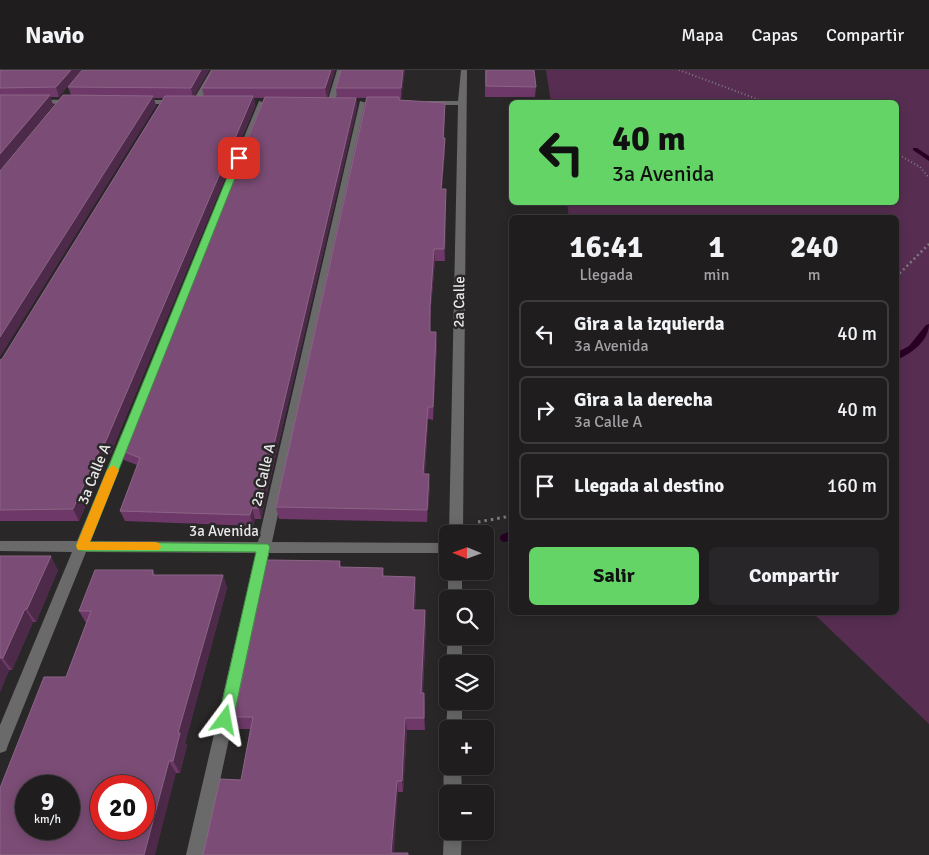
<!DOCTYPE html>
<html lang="es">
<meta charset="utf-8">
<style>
:root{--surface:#201d1f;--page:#282628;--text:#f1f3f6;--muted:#a2a2a4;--line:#3d3b3d;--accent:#64d467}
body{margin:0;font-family:Signika,sans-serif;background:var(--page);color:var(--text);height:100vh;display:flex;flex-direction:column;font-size:19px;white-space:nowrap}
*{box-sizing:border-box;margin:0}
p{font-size:16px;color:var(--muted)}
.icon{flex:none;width:28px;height:28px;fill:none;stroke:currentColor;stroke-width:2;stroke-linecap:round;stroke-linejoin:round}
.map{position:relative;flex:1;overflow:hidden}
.side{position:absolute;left:509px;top:145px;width:390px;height:400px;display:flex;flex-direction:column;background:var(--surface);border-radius:8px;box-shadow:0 2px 12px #0003,0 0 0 1px var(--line)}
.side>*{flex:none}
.hud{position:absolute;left:509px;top:30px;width:390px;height:105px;border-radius:8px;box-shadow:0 2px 12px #0003,0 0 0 1px var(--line);background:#64d467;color:#111;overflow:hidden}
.needle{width:32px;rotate:271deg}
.tools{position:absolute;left:439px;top:455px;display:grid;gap:10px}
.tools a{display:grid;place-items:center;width:55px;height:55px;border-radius:8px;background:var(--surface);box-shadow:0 2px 12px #0003,0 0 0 1px var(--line);font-size:25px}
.speed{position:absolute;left:15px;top:705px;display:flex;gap:10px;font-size:25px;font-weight:700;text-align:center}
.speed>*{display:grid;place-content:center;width:65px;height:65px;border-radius:50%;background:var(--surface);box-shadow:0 2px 12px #0003,0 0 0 1px var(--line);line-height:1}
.speed small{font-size:12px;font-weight:400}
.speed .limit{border:8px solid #d22;background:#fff;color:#111}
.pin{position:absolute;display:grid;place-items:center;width:42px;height:42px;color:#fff;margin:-21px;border-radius:10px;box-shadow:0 2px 8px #0006}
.me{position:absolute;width:55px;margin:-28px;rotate:13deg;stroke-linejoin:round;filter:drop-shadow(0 0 4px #0008)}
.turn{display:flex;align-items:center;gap:18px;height:105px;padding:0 20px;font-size:22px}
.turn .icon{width:65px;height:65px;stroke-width:2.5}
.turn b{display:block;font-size:35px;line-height:42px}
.eta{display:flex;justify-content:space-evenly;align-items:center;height:85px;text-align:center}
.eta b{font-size:30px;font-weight:800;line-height:35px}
.cta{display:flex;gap:10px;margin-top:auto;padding:10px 20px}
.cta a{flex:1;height:58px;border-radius:8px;background:var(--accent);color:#111;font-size:20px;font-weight:800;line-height:58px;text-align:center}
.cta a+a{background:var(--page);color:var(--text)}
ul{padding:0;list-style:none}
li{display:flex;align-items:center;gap:15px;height:68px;margin:0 10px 8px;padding:0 10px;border:2px solid var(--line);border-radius:8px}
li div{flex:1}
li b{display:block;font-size:19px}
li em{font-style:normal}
header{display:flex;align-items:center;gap:30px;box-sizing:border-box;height:70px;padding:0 25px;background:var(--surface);border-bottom:1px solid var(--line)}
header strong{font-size:24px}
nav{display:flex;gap:28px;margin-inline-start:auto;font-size:18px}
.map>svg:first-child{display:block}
.green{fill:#572e52}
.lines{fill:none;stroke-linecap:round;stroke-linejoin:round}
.stream{fill:#280025;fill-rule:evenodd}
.path-far2{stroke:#7d7b7d;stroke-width:2;stroke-dasharray:1 2.5;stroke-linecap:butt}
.path-far1{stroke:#7d7b7d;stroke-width:2.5;stroke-dasharray:2 3;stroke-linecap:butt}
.path{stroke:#7d7b7d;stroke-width:3;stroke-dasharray:2.5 4;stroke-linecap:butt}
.minor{fill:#696a69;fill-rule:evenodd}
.wall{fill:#6e3968}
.shaded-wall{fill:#4d2a49}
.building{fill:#7b4c75;stroke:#8c6487;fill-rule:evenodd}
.route{fill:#64d467;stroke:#418a43}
.slow{fill:#f59e0b}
.labels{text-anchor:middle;stroke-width:5;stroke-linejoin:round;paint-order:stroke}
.street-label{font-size:15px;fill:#e8e7e8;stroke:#2a2729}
</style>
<header>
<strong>Navio</strong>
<nav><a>Mapa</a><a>Capas</a><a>Compartir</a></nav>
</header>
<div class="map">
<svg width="929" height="785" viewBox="0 0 929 785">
<rect width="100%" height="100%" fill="#2a2729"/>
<path class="green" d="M 546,0 L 929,0 L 929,654 L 813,543 L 896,542 L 896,148 L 569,148 L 567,133 L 896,132 L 896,32 L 551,32 Z"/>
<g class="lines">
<path class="stream" d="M 913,78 L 917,78 L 929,86 L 929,91 L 913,80 Z
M 929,254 C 929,271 911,284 896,290 L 896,283 L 909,276 L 926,255 Z
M 511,461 L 511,470 L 505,472 L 501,471 L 500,468 L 501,465 Z"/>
<path class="path-far2" d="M 679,0 L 765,32
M 896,83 L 920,97 L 929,108"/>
<path class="path-far1" d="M 896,207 L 929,174"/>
<path class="path" d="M 478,452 L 511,446"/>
<path class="minor" d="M 211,0 L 217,0 L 199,34 L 193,34 L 192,32 Z
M 337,0 L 343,0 L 335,33 L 331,35 L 327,33 Z
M 461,0 L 467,0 L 463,464 L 449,464 L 458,35 L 427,35 L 423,33 L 427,31 L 458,31 Z
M 0,29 L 72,30 L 76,32 L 72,34 L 0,33 Z
M 134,30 L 177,30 L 181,32 L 177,34 L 137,34 L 133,32 Z
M 259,31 L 266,33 L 207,180 L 205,182 L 199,182 L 197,180 Z
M 360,31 L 367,33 L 272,472 L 448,473 L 448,483 L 269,483 L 204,785 L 186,785 L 256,483 L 86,482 L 8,675 L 6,681 L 0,683 L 0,655 L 72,482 L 0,481 L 0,471 L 77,471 L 121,365 L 127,361 L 133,365 L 90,471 L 258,472 Z
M 448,501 L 462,501 L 462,529 L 448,529 Z
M 448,566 L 462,566 L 462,594 L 448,594 L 448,597 L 446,594 Z
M 448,628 L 448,631 L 462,631 L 462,659 L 448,659 L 448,663 L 446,659 Z
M 448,690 L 448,696 L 461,696 L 462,724 L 448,724 L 448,730 C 442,721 442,700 448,690 Z
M 448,754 L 448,761 L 462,761 L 461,785 L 443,785 L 444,761 Z"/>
</g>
<path class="wall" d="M 0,0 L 80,0 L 80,1 L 59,27 L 50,27 L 53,35 L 0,100 Z
M 209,0 L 194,26 L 204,26 L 202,18 L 335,0 L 327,28 L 337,28 L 336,18 L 341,0 L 405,0 L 401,29 L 400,29 L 400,30 L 445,43 L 444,68 L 445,68 L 445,79 L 442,119 L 446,130 L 445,191 L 435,191 L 430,248 L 430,262 L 437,274 L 433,350 L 428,349 L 425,404 L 430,416 L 427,452 L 279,449 L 276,437 L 366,28 L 356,28 L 357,37 L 261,449 L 255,449 L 253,456 L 125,451 L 120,441 L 137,395 L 124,390 L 120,380 L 264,28 L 254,28 L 255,36 L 110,385 L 108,384 L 79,451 L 0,451 L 0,290 L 2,289 L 163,28 L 154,28 L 156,36 L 71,25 L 68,17 Z
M 485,0 L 536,17 L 535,27 L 485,27 Z
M 0,486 L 58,500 L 36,552 L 33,552 L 12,600 L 9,600 L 0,622 Z
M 340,491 L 341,497 L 383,498 L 384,506 L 416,520 L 415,540 L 425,540 L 426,553 L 423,623 L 425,635 L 425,660 L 407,660 L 403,722 L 398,722 L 203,785 L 241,710 L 250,659 L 239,659 L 234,647 Z
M 153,500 L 155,505 L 223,505 L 227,518 L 185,673 L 187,675 L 180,703 L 176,703 L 66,607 L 86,553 L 79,541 Z"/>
<path class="shaded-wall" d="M 71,0 L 80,0 L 80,1 L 59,27 L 56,17 Z
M 201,0 L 209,0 L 193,28 L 191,18 Z
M 331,0 L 335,0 L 327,28 L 325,18 Z
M 403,0 L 405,0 L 401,29 L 401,18 Z
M 50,25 L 53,35 L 0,100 L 0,84 Z
M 153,26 L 156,36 L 0,287 L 0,267 Z
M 253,26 L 255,36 L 110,385 L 105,373 Z
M 356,28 L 357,37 L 261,449 L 259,438 Z
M 445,68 L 445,79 L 441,130 L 441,119 Z
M 446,119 L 446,130 L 445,191 L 444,179 Z
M 434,179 L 435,191 L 430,248 L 430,274 L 430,236 Z
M 436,262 L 437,274 L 433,350 L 433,337 Z
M 428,337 L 428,349 L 424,416 L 423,404 Z
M 103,372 L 108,384 L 79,451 L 73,439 Z
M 429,404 L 430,416 L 427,452 L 427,440 Z
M 252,438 L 255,449 L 253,456 L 250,445 Z
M 51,486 L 58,500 L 36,552 L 27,539 Z
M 223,505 L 227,518 L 185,673 L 187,675 L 180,703 L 173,691 L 178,663 Z
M 415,507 L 416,520 L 414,553 L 413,540 Z
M 25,539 L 33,552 L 12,600 L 3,588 Z
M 425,540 L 426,553 L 422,635 L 421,623 Z
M 0,588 L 9,600 L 0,622 Z
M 424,623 L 425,635 L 425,660 L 424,648 Z
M 405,648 L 407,660 L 403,722 L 402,711 Z
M 169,691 L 176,703 L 155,785 L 144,785 Z
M 397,711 L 398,722 L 394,785 L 391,783 Z"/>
<path class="building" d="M 0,0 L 71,0 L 56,17 L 0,18 Z
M 82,0 L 201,0 L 191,18 L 68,17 Z
M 212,0 L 331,0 L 325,18 L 202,18 Z
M 341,0 L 403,0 L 401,18 L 336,18 Z
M 486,0 L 534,0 L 536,17 L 486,16 Z
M 0,25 L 50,25 L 0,84 Z
M 63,25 L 153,26 L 0,267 L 0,101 Z
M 165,26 L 253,26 L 105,373 L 103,372 L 73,439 L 0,440 L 0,290 L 2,289 Z
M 265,27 L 356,28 L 259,438 L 252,438 L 250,445 L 120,441 L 140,388 L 120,380 Z
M 367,27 L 399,27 L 399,30 L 445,33 L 443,68 L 445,68 L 441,119 L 446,119 L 444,179 L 434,179 L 430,236 L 430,262 L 436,262 L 433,337 L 428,337 L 423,404 L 429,404 L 427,440 L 276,437 Z
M 0,486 L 51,486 L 27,539 L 25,539 L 3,588 L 0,588 Z
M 267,490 L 340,491 L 339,497 L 383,498 L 382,506 L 415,507 L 413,540 L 425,540 L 421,623 L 424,623 L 424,648 L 405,648 L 402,711 L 397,711 L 391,783 L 408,783 L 408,785 L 203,785 L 220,709 L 241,710 L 253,647 L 234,647 Z
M 95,500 L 153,500 L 152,505 L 223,505 L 178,663 L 180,663 L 173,691 L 169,691 L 144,785 L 0,785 L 0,718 L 44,607 L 66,607 L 91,541 L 79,541 ZM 26,716 L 69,716 L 69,759 L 26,759 ZM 101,716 L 144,716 L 144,759 L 101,759 Z"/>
<path class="route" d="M 239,86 L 243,88 L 90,472 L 268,474 L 270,477 L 233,650 L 230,655 L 225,657 L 220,655 L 218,650 L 256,482 L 82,481 L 78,480 L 76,476 L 235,88 Z"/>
<path class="slow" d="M 113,395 L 119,400 L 90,472 L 155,472 L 159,473 L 161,477 L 159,480 L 78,480 L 76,476 L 107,400 Z"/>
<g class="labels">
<g class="street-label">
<text transform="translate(459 232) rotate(-89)" y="5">2a Calle</text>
<text transform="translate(94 404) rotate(-68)" y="5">3a Calle A</text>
<text transform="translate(263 405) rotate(-77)" y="5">2a Calle A</text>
<text x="224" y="466">3a Avenida</text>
</g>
</g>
</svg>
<div class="tools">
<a><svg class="needle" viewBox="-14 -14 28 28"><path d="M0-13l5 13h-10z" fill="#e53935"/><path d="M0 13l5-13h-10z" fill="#a2a2a4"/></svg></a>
<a><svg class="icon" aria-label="search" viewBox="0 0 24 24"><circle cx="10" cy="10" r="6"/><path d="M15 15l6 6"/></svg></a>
<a><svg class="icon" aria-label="layers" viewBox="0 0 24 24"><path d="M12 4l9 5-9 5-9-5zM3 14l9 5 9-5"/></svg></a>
<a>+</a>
<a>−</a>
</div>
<div class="speed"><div>9<small>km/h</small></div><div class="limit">20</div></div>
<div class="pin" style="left:239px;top:88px;background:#d93025"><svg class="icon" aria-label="arrive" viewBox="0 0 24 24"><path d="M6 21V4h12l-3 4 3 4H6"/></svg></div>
<svg class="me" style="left:225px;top:650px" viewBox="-20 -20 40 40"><path d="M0-17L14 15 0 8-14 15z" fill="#64d467" stroke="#fff" stroke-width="4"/></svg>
<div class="hud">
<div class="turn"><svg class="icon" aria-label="left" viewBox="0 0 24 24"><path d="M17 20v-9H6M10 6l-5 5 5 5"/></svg><div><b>40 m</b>3a Avenida</div></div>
</div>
<section class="side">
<div class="eta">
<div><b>16:41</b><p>Llegada</p></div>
<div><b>1</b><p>min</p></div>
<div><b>240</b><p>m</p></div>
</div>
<ul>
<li><svg class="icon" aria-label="left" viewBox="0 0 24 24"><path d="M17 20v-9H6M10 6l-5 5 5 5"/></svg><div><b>Gira a la izquierda</b><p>3a Avenida</p></div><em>40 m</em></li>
<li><svg class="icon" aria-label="right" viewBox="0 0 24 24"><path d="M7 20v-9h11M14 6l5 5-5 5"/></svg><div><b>Gira a la derecha</b><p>3a Calle A</p></div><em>40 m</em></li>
<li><svg class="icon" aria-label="arrive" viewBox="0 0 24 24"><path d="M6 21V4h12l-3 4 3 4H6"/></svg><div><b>Llegada al destino</b></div><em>160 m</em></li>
</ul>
<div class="cta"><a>Salir</a><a>Compartir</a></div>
</section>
</div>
